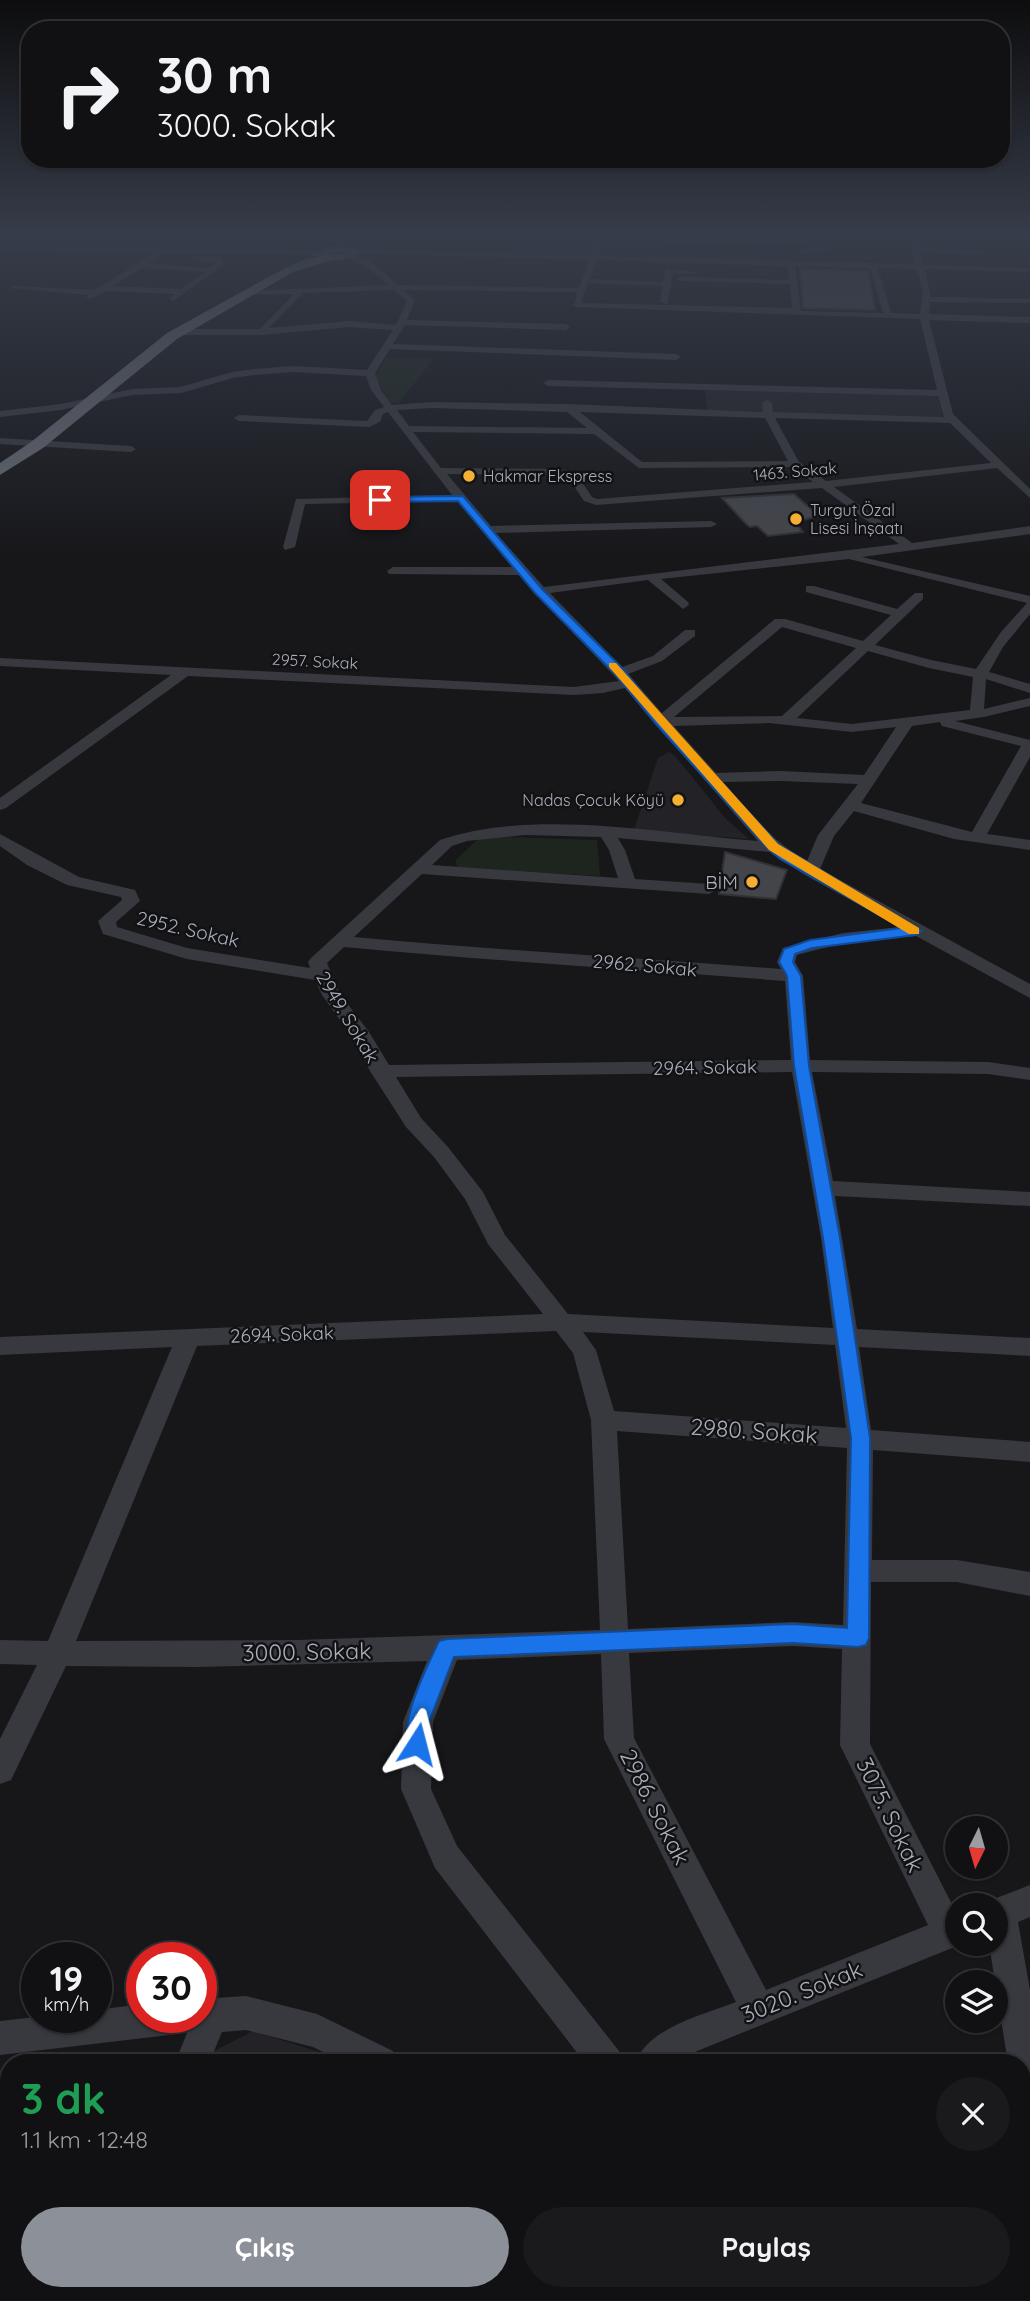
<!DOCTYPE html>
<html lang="tr">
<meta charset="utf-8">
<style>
:root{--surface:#111114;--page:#1a1a1d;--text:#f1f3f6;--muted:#9c9da0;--line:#303134;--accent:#8c9099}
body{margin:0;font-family:Quicksand,sans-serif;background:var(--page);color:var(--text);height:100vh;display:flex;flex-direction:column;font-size:26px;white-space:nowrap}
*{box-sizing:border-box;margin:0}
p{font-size:23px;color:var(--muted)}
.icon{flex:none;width:38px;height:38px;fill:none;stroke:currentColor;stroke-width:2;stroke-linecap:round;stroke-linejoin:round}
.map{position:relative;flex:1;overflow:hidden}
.panel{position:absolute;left:0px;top:2054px;width:1031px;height:247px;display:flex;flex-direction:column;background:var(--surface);border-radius:28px 28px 0 0;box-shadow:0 2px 5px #0004,0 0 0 2px var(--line)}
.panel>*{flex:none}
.banner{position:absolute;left:21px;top:21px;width:989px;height:147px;border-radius:28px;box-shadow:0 2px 5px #0004,0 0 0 2px var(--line);background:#111114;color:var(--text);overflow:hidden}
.needle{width:46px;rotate:185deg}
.controls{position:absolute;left:945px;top:1816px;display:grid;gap:14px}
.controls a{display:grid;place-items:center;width:63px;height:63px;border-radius:50%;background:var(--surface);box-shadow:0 2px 5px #0004,0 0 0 2px var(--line);font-size:35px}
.speed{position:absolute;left:21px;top:1942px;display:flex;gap:14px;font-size:35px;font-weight:700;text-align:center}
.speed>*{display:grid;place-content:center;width:91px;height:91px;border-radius:50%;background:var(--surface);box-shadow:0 2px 5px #0004,0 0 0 2px var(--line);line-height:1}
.speed small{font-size:18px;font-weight:400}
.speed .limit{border:10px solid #d22;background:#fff;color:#111}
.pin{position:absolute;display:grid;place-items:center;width:60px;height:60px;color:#fff;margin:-30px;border-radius:14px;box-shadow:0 4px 10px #0006}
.me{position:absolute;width:77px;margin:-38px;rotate:9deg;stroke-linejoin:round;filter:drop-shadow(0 0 5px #0008)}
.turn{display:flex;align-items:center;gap:24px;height:147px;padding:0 21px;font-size:32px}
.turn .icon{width:91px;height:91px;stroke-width:2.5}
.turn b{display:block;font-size:49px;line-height:60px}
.round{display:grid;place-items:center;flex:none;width:74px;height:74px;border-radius:37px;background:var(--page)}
.summary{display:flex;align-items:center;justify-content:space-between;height:119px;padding:0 21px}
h1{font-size:42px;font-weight:700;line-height:52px;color:#1e9e55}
.cta{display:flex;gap:14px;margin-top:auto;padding:14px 21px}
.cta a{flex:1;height:80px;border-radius:42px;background:var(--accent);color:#fff;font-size:28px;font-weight:700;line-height:80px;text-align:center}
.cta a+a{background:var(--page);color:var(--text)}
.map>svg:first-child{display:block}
.built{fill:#232327}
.green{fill:#1d251e}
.building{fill:#43454a;stroke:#313136;stroke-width:2}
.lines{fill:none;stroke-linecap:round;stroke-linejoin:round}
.minor{fill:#38393f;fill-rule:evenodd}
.major{fill:#54575e;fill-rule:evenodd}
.highway{fill:#646870;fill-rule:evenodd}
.route{fill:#1a73e8;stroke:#114b97;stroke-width:2}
.slow{fill:#f59e0b}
.poi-dot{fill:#f5b034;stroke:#121215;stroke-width:2.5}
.labels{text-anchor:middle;stroke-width:5;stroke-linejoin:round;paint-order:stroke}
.far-street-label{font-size:16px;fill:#a9afba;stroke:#121215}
.far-poi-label{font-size:16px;fill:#a9afba;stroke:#121215;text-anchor:start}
.poi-label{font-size:19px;fill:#a9afba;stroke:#121215;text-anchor:end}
.street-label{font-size:19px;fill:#a9afba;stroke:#121215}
.near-street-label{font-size:23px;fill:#a9afba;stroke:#121215}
</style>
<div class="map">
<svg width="1030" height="2301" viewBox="0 0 1030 2301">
<rect width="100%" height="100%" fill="#17171a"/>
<path class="built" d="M 705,389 L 937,395 L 943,417 L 707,410 Z
M 669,752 L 676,757 L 726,819 L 749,839 L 634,830 L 658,758 Z
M 253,2031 L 319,2052 L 339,2063 L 209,2063 L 214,2051 Z
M 118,2292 L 435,2293 L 430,2301 L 114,2301 Z"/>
<path class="green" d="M 501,247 L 591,249 L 589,255 L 497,253 Z
M 386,358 L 434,358 L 399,403 L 391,403 L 375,378 Z
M 481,836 L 597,840 L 600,876 L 458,868 L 455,861 Z"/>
<path class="building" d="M 800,269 L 868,271 L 875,310 L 803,308 Z
M 794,494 L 819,516 L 795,522 L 803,532 L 768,536 L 757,526 L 750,527 L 746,524 L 722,498 Z
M 725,852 L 787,870 L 776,899 L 719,894 Z"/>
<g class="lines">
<path class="minor" d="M 329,237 L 338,237 L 347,244 L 340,246 Z
M 517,237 L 605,237 L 598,256 L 916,264 L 909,237 L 917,237 L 919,248 L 987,252 L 983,254 L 921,252 L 924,265 L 1030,268 L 1030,272 L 925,269 L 931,297 L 1030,299 L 1030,303 L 930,302 L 929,314 L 1030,317 L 1030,323 L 929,320 L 953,414 L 1030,489 L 1030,498 L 997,468 L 834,487 L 912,543 L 1030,526 L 1030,534 L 862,557 L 1030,596 L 1030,614 L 1003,647 L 989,672 L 1030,684 L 1030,693 L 986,679 L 984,709 L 1030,698 L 1030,706 L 984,717 L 955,721 L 1030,740 L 1030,757 L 987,834 L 1030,840 L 1030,850 L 954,839 L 854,811 L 834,836 L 820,869 L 1030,984 L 1030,998 L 916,936 L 843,943 L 797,955 L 795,962 L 803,976 L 810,1060 L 988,1062 L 1030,1068 L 1030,1080 L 988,1074 L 812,1072 L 833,1181 L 1030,1192 L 1030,1206 L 835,1196 L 857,1329 L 1030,1338 L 1030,1356 L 859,1347 L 871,1430 L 1030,1442 L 1030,1462 L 873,1450 L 872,1560 L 957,1560 L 1030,1572 L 1030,1596 L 957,1582 L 871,1582 L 870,1744 L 957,1914 L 957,1944 L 962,1944 L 697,2051 L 681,2063 L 635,2063 C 649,2027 703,2015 736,2002 L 604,1739 L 601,1654 L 457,1660 L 433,1722 L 431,1789 L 457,1846 L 619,2051 L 624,2063 L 585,2063 L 435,1868 L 401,1789 L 403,1722 L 427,1661 L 198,1667 L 66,1666 L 11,1780 L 0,1784 L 0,1739 L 37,1665 L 0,1664 L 0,1640 L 48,1641 L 172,1347 L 0,1355 L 0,1337 L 543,1314 L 488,1244 L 465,1199 L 434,1157 L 406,1127 L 370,1071 L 350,1034 L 322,995 L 315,980 L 187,959 L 103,934 L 98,921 L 122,900 L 121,897 L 67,885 L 27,865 L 0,846 L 0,834 L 79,877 L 135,890 L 140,901 L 116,922 L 117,927 L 187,948 L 310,968 L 308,962 L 311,958 L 440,840 C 533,808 660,833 758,841 L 625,688 L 603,693 L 574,695 L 188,676 L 6,808 L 0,810 L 0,798 L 171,675 L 0,666 L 0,658 L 574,687 L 619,681 L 519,575 L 389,574 L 387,571 L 393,567 L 512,567 L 458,501 L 305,504 L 295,547 L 285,550 L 283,547 L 296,499 L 452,495 L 388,412 L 383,414 L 380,422 L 369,427 L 239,421 L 234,418 L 239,415 L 367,421 L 375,410 L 384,407 L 371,390 L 366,376 L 293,372 L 254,375 L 233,378 L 181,393 L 132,395 L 61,410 L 0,417 L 0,411 L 61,404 L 132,389 L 180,387 L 232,372 L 254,369 L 293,366 L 367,370 L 393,330 L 349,327 L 261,335 L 179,335 L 175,332 L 179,329 L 260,329 L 294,294 L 243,295 L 246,291 L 389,285 L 364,265 L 349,258 L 352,254 L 370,261 L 398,285 L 579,288 L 589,260 L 353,253 L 349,251 L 353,249 L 591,255 L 596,241 ZM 597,260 L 788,266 L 789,280 L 680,277 L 676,279 L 680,281 L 790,284 L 792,308 L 581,303 L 588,283 L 663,286 L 660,302 L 667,304 L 673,273 L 694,274 L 698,272 L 666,269 L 663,282 L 590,279 ZM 795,266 L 870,268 L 883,313 L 801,311 ZM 878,268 L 917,269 L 923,292 L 920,314 L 891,313 ZM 394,290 L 407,301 L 396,325 L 349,321 L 269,328 L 303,293 ZM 403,290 L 577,292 L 575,303 L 572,305 L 576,307 L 920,319 L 937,390 L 548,380 L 543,383 L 548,386 L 938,396 L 944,417 L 773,412 L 772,403 L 767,400 L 762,403 L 763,412 L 567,404 L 432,402 L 392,405 L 381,390 L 375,373 L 390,349 L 676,360 L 681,357 L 676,354 L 393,344 L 405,325 L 566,330 L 570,327 L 566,324 L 407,320 L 415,300 ZM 432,408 L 567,412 L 587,428 L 409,426 L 397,410 ZM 580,412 L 765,418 L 788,461 L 642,462 ZM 775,418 L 950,423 L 991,463 L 826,481 L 799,462 ZM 413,432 L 594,434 L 639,468 L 793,467 L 813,482 L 597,499 L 592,497 L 576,473 L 558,469 L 441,468 ZM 447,474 L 558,475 L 568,477 L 584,501 L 596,505 L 822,488 L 899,544 L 544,587 L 496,533 L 711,527 L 717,524 L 711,521 L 491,526 ZM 849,559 L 1027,603 L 1001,632 L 976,669 L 931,660 L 875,645 L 923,599 L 923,593 L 915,593 L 897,609 L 814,586 L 806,586 L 806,592 L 891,615 L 863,641 L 785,619 L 775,619 L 662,713 L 628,674 L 662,661 L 695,636 L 695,630 L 685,630 L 653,656 L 622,667 L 550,593 L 648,580 L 683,609 L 689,605 L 688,602 L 661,579 ZM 782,627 L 856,648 L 782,716 L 674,717 ZM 868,651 L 929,668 L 973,677 L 970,710 L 852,724 L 797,718 ZM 940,722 L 942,726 L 1021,746 L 972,832 L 861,803 L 912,726 ZM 769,723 L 852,732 L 896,727 L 864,775 L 781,771 L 716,773 L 674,726 ZM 781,781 L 858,784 L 818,835 L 807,861 C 772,842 749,811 723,782 ZM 525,835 L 601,837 L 609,850 L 618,878 L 432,865 L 452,846 L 467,841 ZM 618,838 L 770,852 L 805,875 L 900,927 L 843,933 L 783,948 L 777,962 L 781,969 C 639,958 496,950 354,937 L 422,874 L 709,894 L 718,889 L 709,884 L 635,879 L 625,850 ZM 344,947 C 491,961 638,969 785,981 L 791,1060 L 389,1065 L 369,1032 L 340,994 L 327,963 ZM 792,1072 L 821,1238 L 833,1328 L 568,1314 L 505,1235 L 483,1192 L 448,1147 L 421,1118 L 396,1077 ZM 556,1331 L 573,1353 L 591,1420 L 600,1630 L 297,1640 L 76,1641 L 197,1346 ZM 583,1332 L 835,1345 L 846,1428 L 614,1411 L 596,1350 ZM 617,1431 L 847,1448 L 843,1625 L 793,1622 L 628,1629 ZM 793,1646 L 842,1649 L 840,1745 L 928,1925 L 766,1990 L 634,1738 L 629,1653 Z
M 657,237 L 742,240 L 734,237 C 759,237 812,234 829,251 L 802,253 L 799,249 L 818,249 L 815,246 L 756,241 L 753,244 L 668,242 Z
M 815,237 L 846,237 L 849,239 L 845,241 Z
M 0,245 L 79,248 L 278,249 L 322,252 L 318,254 L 164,253 L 148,263 L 210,268 L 215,264 L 215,262 L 192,260 L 195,256 L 221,258 L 223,265 L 173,301 L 169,299 L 175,294 L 106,291 L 90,299 L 86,297 L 88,295 L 11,288 L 15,286 L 95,290 L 154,253 L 0,249 ZM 142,268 L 205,272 L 181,289 L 113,286 Z
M 0,438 L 131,446 L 136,449 L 131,452 L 0,444 Z
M 1030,1885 L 1030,1917 L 1018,1922 L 1030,1990 L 1030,2107 L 1022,2103 L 1022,2063 L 1008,2063 L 989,1944 L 996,1944 L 996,1906 L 983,1906 L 989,1901 Z
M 246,1996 L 317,2014 L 393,2051 L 398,2063 L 345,2063 L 313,2047 L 246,2030 L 222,2032 L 209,2063 L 175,2063 L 189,2028 L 185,2019 L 181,2030 L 169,2035 L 0,2055 L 0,2021 L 37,2017 L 96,2018 L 96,2010 L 142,2004 L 142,2018 L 201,2018 L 201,1999 Z
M 1030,2116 L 1030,2234 L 1022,2238 L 1022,2119 Z
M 1022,2276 L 1027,2279 L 1030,2301 L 994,2301 L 995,2292 L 1022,2292 Z
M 76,2292 L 115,2292 L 111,2301 L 73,2301 Z
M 434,2292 L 474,2292 L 470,2301 L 431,2301 Z"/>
<path class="major" d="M 332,246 L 354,248 L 361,254 L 338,261 L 311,255 ZM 333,252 L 348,253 L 329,254 Z"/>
<path class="highway" d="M 328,255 L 334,258 L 332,260 L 293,272 L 177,339 L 43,448 L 0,475 L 0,463 L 31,442 L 167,333 L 285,268 L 307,259 Z"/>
</g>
<linearGradient id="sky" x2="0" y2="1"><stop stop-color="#0d0d0e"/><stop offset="0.42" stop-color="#363c49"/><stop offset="1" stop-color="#363c49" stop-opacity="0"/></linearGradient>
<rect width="1030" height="559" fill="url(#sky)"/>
<path class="route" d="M 463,496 L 542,589 L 623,669 L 664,720 L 778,844 L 922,931 L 916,935 L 812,948 L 795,954 L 793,962 L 801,976 L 809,1066 L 840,1238 L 870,1438 L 869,1638 L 866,1645 L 858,1647 L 793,1643 L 454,1657 L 429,1722 L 429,1744 L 425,1752 L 417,1755 L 409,1752 C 397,1725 427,1667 439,1641 L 447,1639 L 793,1624 L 847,1628 L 851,1438 L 823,1238 L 794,1066 L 787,976 L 779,962 L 784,949 L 810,940 L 902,928 L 780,859 L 769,850 L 656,724 L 615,674 L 535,593 L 458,501 L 380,502 L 376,500 L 380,497 Z"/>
<path class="slow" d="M 609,663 L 616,663 L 778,844 L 919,928 L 919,934 L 909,934 L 769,850 L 609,667 Z"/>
<g class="poi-dot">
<circle cx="469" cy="476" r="7"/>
<circle cx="796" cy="519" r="7"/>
<circle cx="678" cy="800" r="7"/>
<circle cx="752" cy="882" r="7"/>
</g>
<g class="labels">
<g class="far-street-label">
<text transform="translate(795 471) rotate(-5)" y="6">1463. Sokak</text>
<text transform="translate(315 661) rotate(3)" y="6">2957. Sokak</text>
</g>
<g class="far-poi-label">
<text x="483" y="482">Hakmar Ekspress</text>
<text x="810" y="516">Turgut Özal<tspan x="810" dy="18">Lisesi İnşaatı</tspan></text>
<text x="664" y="806" text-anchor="end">Nadas Çocuk Köyü</text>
</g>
<g class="poi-label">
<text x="738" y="889">BİM</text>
</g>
<g class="street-label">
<text transform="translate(188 929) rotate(13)" y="7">2952. Sokak</text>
<text transform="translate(645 965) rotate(5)" y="7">2962. Sokak</text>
<text transform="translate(348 1017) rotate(59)" y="7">2949. Sokak</text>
<text transform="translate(705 1067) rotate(-1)" y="7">2964. Sokak</text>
<text transform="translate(282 1334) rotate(-2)" y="7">2694. Sokak</text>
</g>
<g class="near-street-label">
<text transform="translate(754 1431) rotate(4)" y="8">2980. Sokak</text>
<text transform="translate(307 1652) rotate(-1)" y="8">3000. Sokak</text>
<text transform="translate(655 1807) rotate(63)" y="8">2986. Sokak</text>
<text transform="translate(890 1815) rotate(64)" y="8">3075. Sokak</text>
<text transform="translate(802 1992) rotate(-22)" y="8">3020. Sokak</text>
</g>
</g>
</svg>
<div class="controls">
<a><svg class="needle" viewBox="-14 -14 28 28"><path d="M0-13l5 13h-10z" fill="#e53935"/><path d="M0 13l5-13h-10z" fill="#9c9da0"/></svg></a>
<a><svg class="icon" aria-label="search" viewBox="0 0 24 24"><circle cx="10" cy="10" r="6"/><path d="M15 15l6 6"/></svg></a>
<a><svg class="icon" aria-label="layers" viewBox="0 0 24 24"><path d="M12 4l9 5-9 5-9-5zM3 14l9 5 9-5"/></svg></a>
</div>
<div class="speed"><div>19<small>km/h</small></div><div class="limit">30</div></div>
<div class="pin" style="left:380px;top:500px;background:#d93025"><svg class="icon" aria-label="arrive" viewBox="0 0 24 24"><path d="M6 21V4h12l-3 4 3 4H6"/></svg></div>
<svg class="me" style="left:417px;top:1744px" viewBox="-20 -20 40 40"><path d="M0-17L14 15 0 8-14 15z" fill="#1a73e8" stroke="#fff" stroke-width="4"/></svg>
<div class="banner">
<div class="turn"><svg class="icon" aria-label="right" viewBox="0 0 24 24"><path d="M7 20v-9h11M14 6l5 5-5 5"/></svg><div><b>30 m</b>3000. Sokak</div></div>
</div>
<section class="panel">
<div class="summary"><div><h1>3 dk</h1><p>1.1 km · 12:48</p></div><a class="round"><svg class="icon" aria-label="close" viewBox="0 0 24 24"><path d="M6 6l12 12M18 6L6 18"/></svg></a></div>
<div class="cta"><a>Çıkış</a><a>Paylaş</a></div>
</section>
</div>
